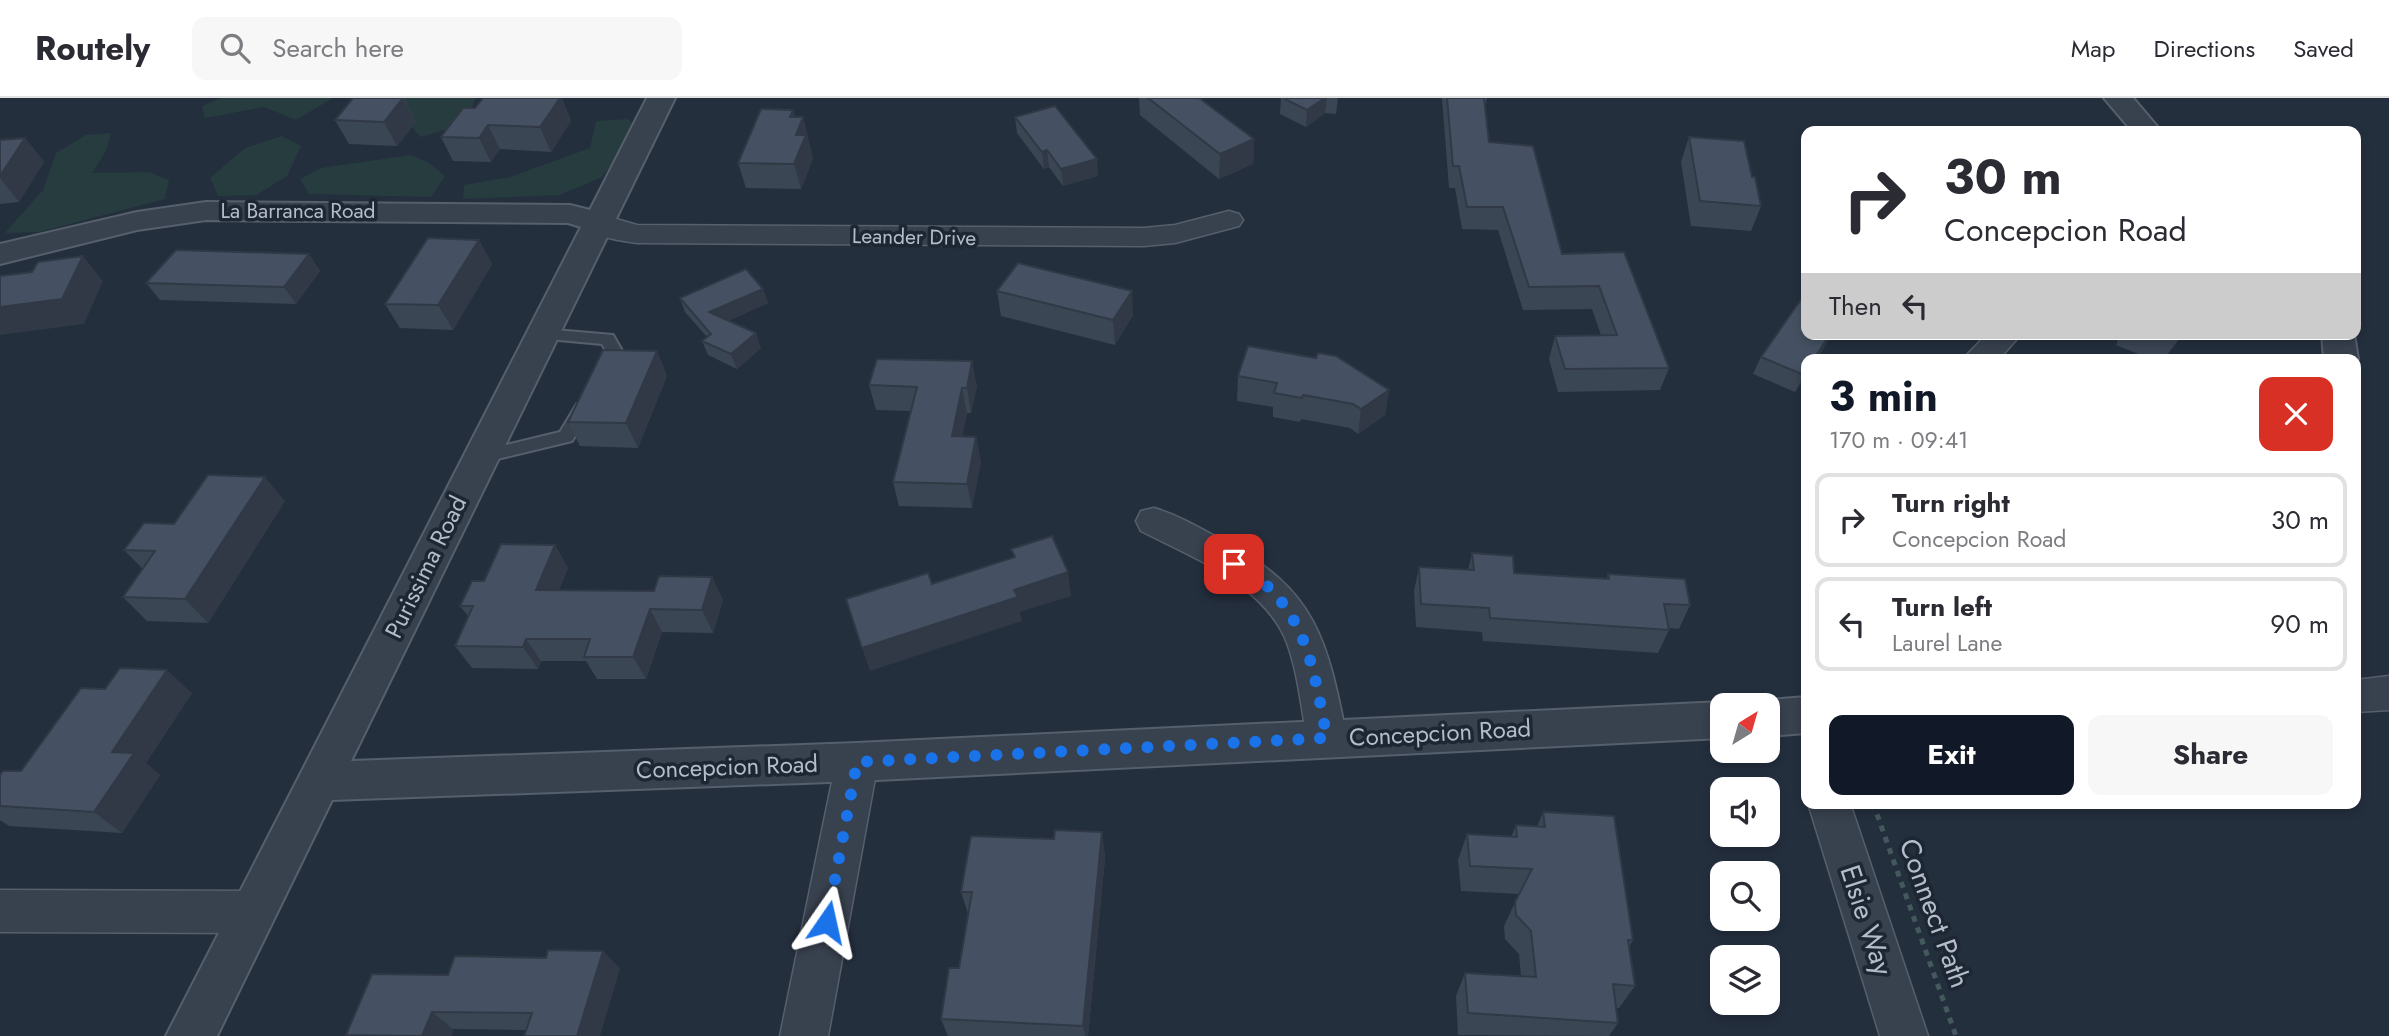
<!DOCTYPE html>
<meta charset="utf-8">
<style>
:root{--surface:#fff;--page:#f7f7f7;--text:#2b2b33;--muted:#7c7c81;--line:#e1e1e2;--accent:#111827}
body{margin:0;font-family:Jost,sans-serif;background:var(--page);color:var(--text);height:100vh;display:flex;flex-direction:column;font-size:26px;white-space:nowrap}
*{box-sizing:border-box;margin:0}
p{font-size:23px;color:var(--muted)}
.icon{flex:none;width:38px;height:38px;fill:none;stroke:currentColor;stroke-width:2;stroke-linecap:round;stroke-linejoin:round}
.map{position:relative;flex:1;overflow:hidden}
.sheet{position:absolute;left:1801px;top:256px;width:560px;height:455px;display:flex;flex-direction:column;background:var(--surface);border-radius:14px;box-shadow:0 4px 10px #0003}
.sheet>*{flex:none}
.hud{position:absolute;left:1801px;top:28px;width:560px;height:214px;border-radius:14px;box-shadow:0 4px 10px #0003;background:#fff;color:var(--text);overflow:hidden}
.needle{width:46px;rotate:37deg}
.fabs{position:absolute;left:1710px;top:595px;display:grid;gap:14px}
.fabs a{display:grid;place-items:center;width:70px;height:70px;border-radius:14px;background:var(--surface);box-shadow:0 4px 10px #0003;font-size:35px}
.pin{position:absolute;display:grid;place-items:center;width:60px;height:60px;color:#fff;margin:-30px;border-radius:14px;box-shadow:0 4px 10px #0006}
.me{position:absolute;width:77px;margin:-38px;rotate:11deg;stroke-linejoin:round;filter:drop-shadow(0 0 5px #0008)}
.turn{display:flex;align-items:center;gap:24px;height:147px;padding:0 28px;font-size:32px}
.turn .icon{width:91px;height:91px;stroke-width:2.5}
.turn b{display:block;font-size:49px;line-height:60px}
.then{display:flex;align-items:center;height:66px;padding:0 28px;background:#0003;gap:14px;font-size:26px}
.round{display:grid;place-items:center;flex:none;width:74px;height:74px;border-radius:14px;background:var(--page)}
.summary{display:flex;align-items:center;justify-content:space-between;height:119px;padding:0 28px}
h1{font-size:42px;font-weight:700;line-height:52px;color:var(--accent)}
.primary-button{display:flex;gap:14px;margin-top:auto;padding:14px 28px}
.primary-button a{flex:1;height:80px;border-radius:14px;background:var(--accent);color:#fff;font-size:28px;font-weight:700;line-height:80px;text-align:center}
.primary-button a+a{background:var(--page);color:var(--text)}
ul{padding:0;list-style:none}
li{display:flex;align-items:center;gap:21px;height:94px;margin:0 14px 10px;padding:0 14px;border:4px solid var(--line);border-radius:14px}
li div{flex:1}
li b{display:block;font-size:26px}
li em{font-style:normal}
header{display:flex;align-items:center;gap:42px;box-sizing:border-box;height:98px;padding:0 35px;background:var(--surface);border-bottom:2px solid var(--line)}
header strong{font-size:33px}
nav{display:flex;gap:38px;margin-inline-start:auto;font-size:24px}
.search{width:490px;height:63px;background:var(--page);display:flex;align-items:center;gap:18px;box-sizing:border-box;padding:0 24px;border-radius:14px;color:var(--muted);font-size:26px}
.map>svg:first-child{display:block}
.green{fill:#263c3f}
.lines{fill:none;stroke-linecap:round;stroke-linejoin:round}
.service-casing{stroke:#565f6c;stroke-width:4}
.minor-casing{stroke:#565f6c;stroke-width:3}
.tertiary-casing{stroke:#565f6c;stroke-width:4}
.path{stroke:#44595c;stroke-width:5;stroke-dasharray:6 6;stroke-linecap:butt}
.service{fill:#38414e;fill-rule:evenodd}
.minor{fill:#38414e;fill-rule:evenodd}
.tertiary{fill:#38414e;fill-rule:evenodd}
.wall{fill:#3b4654}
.shaded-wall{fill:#303945}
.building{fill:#455162;stroke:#303945;stroke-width:2}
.route{stroke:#1a73e8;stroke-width:12;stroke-dasharray:0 21.6}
.labels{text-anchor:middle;stroke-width:7;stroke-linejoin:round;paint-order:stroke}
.far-street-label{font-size:21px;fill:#b4bcc9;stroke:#1d2633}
.street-label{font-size:24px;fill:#b4bcc9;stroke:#1d2633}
.near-street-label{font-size:28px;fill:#b4bcc9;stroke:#1d2633}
</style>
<header>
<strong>Routely</strong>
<div class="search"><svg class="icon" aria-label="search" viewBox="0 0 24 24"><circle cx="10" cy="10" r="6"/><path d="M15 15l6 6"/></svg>Search here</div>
<nav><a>Map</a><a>Directions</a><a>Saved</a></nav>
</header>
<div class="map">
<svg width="2389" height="938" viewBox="0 0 2389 938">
<rect width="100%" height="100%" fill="#242f3e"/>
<path class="green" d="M 222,0 L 333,0 L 296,22 L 264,9 L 205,20 L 202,8 Z
M 399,0 L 476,0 L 464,26 L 421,39 L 394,10 Z
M 628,21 L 639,30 L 602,79 L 560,97 L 463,101 L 464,87 L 510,79 L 590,50 L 596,23 Z
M 111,35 L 106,53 L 92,75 L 149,74 L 169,82 L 165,101 L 39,134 L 5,135 L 43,92 L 56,55 L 86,37 Z
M 282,38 L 301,48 L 287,78 L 256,97 L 218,98 L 210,80 L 245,50 Z
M 411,57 L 428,64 L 445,78 L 431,99 L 309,96 L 300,81 L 321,70 Z"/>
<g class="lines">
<defs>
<path id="service" d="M 543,231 L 613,237 L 624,256 L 610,279 L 598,279 L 596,275 L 608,256 L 602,246 L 537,240 L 535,236 Z
M 583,304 L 592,310 L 572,343 L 481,365 L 475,364 L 472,359 L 475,354 L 481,353 L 560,334 L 577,306 Z"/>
<path id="minor" d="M 1229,113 L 1239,116 L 1243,122 L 1239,128 L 1175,145 L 1144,148 L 637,145 C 620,142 595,141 585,125 L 589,119 L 599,116 L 637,127 L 1144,130 L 1175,127 Z
M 1987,236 L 2012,236 L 2016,242 L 1999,261 L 1963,261 Z
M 1154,410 C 1178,417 1200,430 1222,442 C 1317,492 1327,541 1347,640 L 1341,652 L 1327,657 L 1313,652 L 1307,640 C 1301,609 1298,575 1287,545 C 1265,487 1192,459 1141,433 L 1136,423 L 1141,413 Z
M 2389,578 L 2389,612 L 2356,614 L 2356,582 Z
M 857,646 L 872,651 L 878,664 L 828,938 L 780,938 L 836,664 L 842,651 Z
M 1808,705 L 1850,705 L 1928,938 L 1880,938 Z
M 0,792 L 254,793 L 270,799 L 276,814 L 270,829 L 254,835 L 0,834 Z"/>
<path id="tertiary" d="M 647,0 L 675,0 L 351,663 L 857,645 L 1722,604 L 1731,607 L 1722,607 L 1722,640 L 857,683 L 332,702 L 217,938 L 166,938 L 581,129 L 568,125 L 206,122 L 137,132 L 0,166 L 0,146 L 137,114 L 206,104 L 570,107 L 590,112 Z
M 2104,0 L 2133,0 L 2161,33 L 2132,33 Z
M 2322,236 L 2354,236 L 2358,261 L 2356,265 L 2356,261 L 2324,261 Z
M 1806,599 L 1806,635 L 1768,638 L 1768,607 L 1753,607 L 1768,602 Z"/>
</defs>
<use href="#service" class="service-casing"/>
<use href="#minor" class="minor-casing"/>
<use href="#tertiary" class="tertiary-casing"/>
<path class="path" d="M 1873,705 L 1956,938"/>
<use href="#service" class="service"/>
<use href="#minor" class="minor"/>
<use href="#tertiary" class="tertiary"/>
</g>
<path class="wall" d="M 353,0 L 404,0 L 416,24 L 397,48 L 349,46 L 335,22 Z
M 483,0 L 562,0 L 571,23 L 551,54 L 500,51 L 491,64 L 453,63 L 441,39 L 475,10 Z
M 1139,0 L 1199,0 L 1254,41 L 1253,66 L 1219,81 L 1140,17 Z
M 1281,0 L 1338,0 L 1336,16 L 1325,15 L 1306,29 L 1280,16 Z
M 1442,0 L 1487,0 L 1485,10 L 1489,44 L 1562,156 L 1624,154 L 1669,270 L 1660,292 L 1558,294 L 1549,261 L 1555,238 L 1601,237 L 1592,211 L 1523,212 L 1498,132 L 1462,131 L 1455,90 L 1449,90 Z
M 795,19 L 803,19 L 813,61 L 801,91 L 746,90 L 738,65 Z
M 1015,19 L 1098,78 L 1063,88 L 1049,69 L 1044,71 L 1017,35 Z
M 1689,39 L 1761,108 L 1751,133 L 1691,128 L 1681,64 Z
M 25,40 L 44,64 L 19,104 L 0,106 L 0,42 Z
M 479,142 L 492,166 L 453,232 L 400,230 L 385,206 Z
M 309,156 L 320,173 L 296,206 L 160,202 L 146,185 Z
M 763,191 L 768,205 L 728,223 L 761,250 L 737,271 L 708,257 L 702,243 L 707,239 L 685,214 L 680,200 Z
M 997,193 L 1133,217 L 1115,247 L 1001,218 Z
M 2120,236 L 2181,236 L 2180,240 L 2164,261 L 2151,261 L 2116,247 Z
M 1827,245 L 1817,261 L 1806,261 L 1806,278 L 1795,294 L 1753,276 L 1761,259 Z
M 657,253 L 667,278 L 638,350 L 580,348 L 568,324 Z
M 1238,278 L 1389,292 L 1385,317 L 1358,336 L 1350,330 L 1301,321 L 1300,324 L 1273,319 L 1273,309 L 1237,303 Z
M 869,287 L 977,288 L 971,315 L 967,315 L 962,339 L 976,339 L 981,364 L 972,410 L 899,408 L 893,384 L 910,313 L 876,312 Z
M 285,403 L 208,525 L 147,523 L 123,499 L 143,471 L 124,452 L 174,426 Z
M 555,447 L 568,470 L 559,492 L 654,493 L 712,479 L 723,502 L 713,535 L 662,534 L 646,581 L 597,581 L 586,563 L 541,563 L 538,571 L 472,570 L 455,548 L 468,518 L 460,508 L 484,483 Z
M 1472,455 L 1514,475 L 1607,480 L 1608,476 L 1690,507 L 1679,531 L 1669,530 L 1669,532 L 1658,555 L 1483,543 L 1482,534 L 1416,529 L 1414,493 L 1419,469 L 1468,472 Z
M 105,591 L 192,595 L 146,665 L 160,677 L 122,735 L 9,728 L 0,722 L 0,708 Z
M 1543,714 L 1633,842 L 1629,849 L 1635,888 L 1619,910 L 1616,910 L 1618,925 L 1609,938 L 1458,937 L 1456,898 L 1465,875 L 1521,878 L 1519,856 L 1505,841 L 1504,828 L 1519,796 L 1461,793 L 1458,762 L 1467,736 L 1511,739 L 1516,727 L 1537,729 Z
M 1102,734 L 1105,760 L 1088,938 L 948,938 L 941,921 L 959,870 L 968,816 L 961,794 L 1054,741 Z
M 603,853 L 620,871 L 526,932 L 453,931 L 451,938 L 346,937 L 448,877 L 546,860 Z"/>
<path class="shaded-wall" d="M 403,0 L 416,24 L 397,48 L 384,24 Z
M 560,0 L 562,0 L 571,23 L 551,54 L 540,29 Z
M 1325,0 L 1327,0 L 1325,15 L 1306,29 L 1307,12 Z
M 793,12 L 798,31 L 803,19 L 813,61 L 801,91 L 794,66 L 790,19 Z
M 488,27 L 500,51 L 491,64 L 479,40 Z
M 25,40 L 44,64 L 19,104 L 0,80 L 0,78 Z
M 1254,41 L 1253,66 L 1219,81 L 1220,56 Z
M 1047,52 L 1049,69 L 1044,71 L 1042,54 Z
M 1097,61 L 1098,78 L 1063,88 L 1061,71 Z
M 479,142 L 492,166 L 453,232 L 438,207 Z
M 309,156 L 320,173 L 296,206 L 284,189 Z
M 83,158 L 103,183 L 84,226 L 0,237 L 0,209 Z
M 763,191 L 768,205 L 714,229 L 709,214 Z
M 1132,193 L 1133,217 L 1115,247 L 1113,222 Z
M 756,235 L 761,250 L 737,271 L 731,256 Z
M 1830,236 L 1832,236 L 1827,245 L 1817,261 L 1814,261 Z
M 657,253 L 667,278 L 638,350 L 626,325 Z
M 972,263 L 977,288 L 971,315 L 967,290 Z
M 1806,274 L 1806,278 L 1795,294 L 1804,277 Z
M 962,290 L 967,315 L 957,363 L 952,338 Z
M 1389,292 L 1385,317 L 1358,336 L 1361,311 Z
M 976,339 L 981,364 L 972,410 L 967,386 Z
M 265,379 L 285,403 L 208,525 L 185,501 Z
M 555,447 L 568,470 L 550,514 L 536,492 Z
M 1068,474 L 1071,498 L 1020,514 L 1022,523 L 870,573 L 862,550 L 1014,492 Z
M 712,479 L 723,502 L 713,535 L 702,512 Z
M 650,511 L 662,534 L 646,581 L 633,559 Z
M 526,541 L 541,563 L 538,571 L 523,549 Z
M 167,572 L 192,595 L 146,665 L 160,677 L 122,735 L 94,714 L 112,654 Z
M 1102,734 L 1105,760 L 1088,938 L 1085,938 L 1083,928 Z
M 603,853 L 620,871 L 600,938 L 577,938 Z
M 432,914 L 453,931 L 451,938 L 422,938 Z"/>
<path class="building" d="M 353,0 L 403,0 L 384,24 L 335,22 Z
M 483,0 L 560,0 L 540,29 L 488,27 L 479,40 L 441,39 L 463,10 L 475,10 Z
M 1148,0 L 1199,0 L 1254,41 L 1220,56 Z
M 1283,0 L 1325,0 L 1307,12 Z
M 1447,0 L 1484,0 L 1489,44 L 1533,48 L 1562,156 L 1624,154 L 1669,270 L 1565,271 L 1555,238 L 1617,237 L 1599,188 L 1529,189 L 1503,109 L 1467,109 L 1459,68 L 1453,68 Z
M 1055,8 L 1097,61 L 1061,71 L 1047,52 L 1042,54 L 1015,19 Z
M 761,11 L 793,12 L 790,19 L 803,19 L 796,37 L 806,37 L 794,66 L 738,65 Z
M 1689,39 L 1744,43 L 1752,79 L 1755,79 L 1761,108 L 1700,103 Z
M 25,40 L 0,78 L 0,42 Z
M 428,140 L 479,142 L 438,207 L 385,206 Z
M 176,152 L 309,156 L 284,189 L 146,185 Z
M 83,158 L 62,201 L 0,209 L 0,178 L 32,174 L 38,164 Z
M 1018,165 L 1132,193 L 1113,222 L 997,193 Z
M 746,171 L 763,191 L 709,214 L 756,235 L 731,256 L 702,243 L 711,236 L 680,200 Z
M 1802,200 L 1806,202 L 1806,236 L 1830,236 L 1814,261 L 1806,261 L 1806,274 L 1804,277 L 1761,259 Z
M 2171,236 L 2181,236 L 2180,240 Z
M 1248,248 L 1316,260 L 1318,255 L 1336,258 L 1389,292 L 1361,311 L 1353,306 L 1303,297 L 1302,300 L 1274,295 L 1277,285 L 1238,278 Z
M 603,252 L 657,253 L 626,325 L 568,324 Z
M 877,261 L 972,263 L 967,290 L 962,290 L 952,338 L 976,339 L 967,386 L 893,384 L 917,289 L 869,287 Z
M 208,377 L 265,379 L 185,501 L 123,499 L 155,453 L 124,452 L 144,425 L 174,426 Z
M 1052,438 L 1068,474 L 1014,492 L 1018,499 L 862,550 L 846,501 L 928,475 L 932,486 L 1015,459 L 1011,451 Z
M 501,446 L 555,447 L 536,492 L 654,493 L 659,478 L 712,479 L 702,512 L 650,511 L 633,559 L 584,559 L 590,541 L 526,541 L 523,549 L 455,548 L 473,508 L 460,508 L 472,483 L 484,483 Z
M 1472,455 L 1513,458 L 1514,475 L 1609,481 L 1608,476 L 1685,481 L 1690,507 L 1664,506 L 1669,532 L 1490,520 L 1489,510 L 1421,506 L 1419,469 L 1474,472 Z
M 120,570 L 167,572 L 112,654 L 134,655 L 94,714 L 0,708 L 0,677 L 3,673 L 21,673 L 81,590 L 105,591 Z
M 1543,714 L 1614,718 L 1633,842 L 1628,842 L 1635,888 L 1613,886 L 1618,925 L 1468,915 L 1465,875 L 1536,879 L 1531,833 L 1516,817 L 1515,804 L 1532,771 L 1470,768 L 1467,736 L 1517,739 L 1516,727 L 1545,729 Z
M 1055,732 L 1102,734 L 1083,928 L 941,921 L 949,870 L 959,870 L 972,794 L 961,794 L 971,738 L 1054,741 Z
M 548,852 L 603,853 L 577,938 L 524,938 L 532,915 L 432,914 L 422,938 L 346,937 L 372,876 L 448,877 L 455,858 L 546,860 Z"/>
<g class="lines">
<path class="route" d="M 827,824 L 857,664 L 1327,640 C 1316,586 1310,527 1266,487 C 1257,479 1245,473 1234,466"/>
</g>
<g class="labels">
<g class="far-street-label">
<text x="298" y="120">La Barranca Road</text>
<text transform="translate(914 139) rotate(1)" y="7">Leander Drive</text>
</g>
<g class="street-label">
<text transform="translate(426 469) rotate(-64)" y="8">Purissima Road</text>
<text transform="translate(1440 635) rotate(-3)" y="8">Concepcion Road</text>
<text transform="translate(727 669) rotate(-2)" y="8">Concepcion Road</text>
</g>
<g class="near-street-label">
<text transform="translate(1935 815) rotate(70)" y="10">Connect Path</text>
<text transform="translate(1867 822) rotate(72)" y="10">Elsie Way</text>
</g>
</g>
</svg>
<div class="fabs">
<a><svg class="needle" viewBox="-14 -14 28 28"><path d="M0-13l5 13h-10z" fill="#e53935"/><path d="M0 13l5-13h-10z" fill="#7c7c81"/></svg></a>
<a><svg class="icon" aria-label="sound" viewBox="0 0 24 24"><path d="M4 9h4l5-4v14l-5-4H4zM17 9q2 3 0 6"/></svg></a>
<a><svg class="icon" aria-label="search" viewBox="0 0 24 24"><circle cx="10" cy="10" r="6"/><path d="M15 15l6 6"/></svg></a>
<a><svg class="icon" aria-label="layers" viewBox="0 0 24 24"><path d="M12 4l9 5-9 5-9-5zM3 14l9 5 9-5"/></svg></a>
</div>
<div class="pin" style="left:1234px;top:466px;background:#d93025"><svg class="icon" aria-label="arrive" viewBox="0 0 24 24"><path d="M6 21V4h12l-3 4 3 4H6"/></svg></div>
<svg class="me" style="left:827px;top:824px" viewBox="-20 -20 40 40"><path d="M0-17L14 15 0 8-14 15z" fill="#1a73e8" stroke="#fff" stroke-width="4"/></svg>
<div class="hud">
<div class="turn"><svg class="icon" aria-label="right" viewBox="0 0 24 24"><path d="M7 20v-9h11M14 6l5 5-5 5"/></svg><div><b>30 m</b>Concepcion Road</div></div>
<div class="then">Then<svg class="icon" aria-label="left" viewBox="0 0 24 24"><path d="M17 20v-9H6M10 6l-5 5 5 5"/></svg></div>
</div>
<section class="sheet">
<div class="summary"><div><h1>3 min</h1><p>170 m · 09:41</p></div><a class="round" style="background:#d93025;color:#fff"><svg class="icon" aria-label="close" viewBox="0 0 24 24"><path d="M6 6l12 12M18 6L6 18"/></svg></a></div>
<ul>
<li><svg class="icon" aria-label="right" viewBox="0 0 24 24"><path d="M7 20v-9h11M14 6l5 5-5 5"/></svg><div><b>Turn right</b><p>Concepcion Road</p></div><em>30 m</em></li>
<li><svg class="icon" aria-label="left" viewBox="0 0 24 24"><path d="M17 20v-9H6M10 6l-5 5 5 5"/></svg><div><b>Turn left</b><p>Laurel Lane</p></div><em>90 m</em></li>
</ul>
<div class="primary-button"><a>Exit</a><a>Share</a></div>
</section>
</div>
